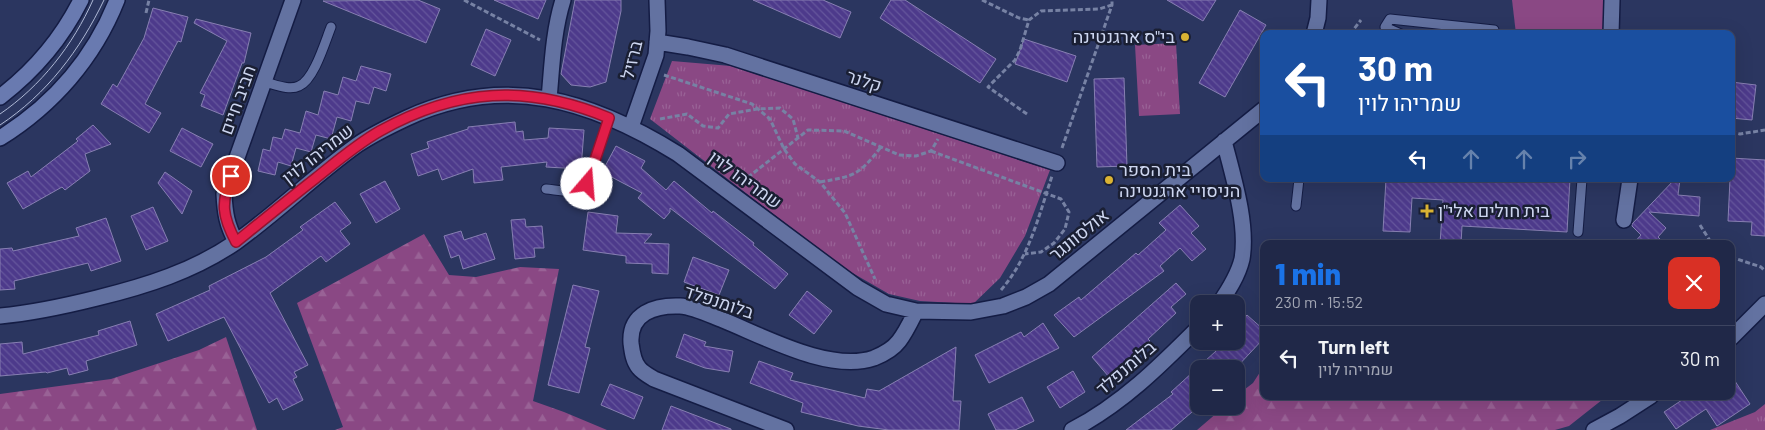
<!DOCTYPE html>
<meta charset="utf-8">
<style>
:root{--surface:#202848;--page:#28304f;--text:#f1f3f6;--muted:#a2a6b4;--line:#3d4460;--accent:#1a73e8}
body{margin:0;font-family:Barlow,Heebo,sans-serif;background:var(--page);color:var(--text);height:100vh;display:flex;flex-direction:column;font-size:19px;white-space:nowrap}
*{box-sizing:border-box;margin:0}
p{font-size:16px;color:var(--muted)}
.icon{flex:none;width:28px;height:28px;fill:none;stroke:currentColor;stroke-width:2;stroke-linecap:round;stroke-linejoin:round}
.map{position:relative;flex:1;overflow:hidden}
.drawer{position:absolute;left:1260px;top:240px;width:475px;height:160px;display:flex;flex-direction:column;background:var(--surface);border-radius:10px;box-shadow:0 5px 20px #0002,0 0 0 1px var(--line)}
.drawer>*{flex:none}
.hud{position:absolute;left:1260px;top:30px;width:475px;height:152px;border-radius:10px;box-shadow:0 5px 20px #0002,0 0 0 1px var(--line);background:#1a4fa0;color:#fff;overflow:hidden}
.controls{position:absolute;left:1190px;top:295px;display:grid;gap:10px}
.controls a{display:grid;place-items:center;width:55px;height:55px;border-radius:10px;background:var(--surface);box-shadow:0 5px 20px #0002,0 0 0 1px var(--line);font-size:25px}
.pin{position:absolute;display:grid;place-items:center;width:42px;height:42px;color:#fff;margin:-21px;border:2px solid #fff;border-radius:50%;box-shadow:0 1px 5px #0007}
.me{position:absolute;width:55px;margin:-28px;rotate:18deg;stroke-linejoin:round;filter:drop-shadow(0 0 4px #0008)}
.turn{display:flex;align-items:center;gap:18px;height:105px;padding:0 15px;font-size:22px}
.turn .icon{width:65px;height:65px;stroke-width:2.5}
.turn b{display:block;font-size:35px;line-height:42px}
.lanes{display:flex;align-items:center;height:48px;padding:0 15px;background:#0003;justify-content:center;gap:25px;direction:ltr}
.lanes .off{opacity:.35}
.round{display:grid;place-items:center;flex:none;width:52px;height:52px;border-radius:10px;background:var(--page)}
.overview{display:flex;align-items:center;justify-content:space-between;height:85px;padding:0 15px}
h1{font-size:30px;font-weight:800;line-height:38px;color:var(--accent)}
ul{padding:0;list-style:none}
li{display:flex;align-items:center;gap:15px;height:65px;padding:0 15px;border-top:1px solid var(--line)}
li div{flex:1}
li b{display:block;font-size:19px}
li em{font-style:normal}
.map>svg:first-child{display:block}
.green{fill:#8a4884}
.forest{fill:url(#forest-firs)}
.park{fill:url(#park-tufts)}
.building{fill:url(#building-back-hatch);stroke:#877fb2}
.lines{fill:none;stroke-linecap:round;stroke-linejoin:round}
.lane-casing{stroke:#141c44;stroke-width:11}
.street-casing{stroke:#141c44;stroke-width:18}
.secondary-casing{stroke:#141c44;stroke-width:18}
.path{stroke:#7782a4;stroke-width:3;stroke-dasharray:5 2.5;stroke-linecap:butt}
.lane{stroke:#6372a1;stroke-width:9}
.street{stroke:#6372a1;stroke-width:15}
.secondary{stroke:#697ab0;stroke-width:15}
.tram{stroke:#afb9d6;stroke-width:1}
.route-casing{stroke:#92132f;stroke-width:12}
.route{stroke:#e11d48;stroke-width:9}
.poi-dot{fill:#dab333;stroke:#1a1f33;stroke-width:2}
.labels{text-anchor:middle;stroke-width:5;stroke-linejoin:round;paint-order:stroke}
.poi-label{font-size:18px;fill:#cdd6f0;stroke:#1a1f33;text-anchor:start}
.street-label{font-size:18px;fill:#cdd6f0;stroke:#1a1f33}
</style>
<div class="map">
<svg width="1765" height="430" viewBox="0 0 1765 430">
<defs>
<pattern id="forest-firs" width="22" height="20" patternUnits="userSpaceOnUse" patternTransform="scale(1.25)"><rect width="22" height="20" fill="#8a4884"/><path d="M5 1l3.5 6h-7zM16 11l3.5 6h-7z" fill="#996296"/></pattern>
<pattern id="park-tufts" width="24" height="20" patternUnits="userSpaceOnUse" patternTransform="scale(1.25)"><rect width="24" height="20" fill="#8a4884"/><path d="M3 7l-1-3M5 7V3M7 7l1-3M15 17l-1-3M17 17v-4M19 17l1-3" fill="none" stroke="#996296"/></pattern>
<pattern id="building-back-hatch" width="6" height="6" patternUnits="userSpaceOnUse" patternTransform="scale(1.25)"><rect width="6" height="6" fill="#4d3a8b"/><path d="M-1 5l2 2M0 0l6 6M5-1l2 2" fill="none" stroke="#65569c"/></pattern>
</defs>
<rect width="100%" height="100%" fill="#2b3660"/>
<path class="green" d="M 1512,0 L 1604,0 L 1605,34 L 1516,34 Z"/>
<path class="forest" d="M 424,234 L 449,275 L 476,277 L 520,267 L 559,269 L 533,401 L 564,412 L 607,430 L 335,430 L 343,427 L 297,303 Z
M 226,337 L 257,430 L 0,430 L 0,394 L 111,379 L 199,350 Z
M 1264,366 L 1264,396 L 1607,396 L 1569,426 L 1555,430 L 1197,430 L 1225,406 L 1236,406 L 1236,396 L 1253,383 Z"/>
<path class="park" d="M 1176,43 L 1180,114 L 1139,116 L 1135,45 Z
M 672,61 L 731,66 L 1050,170 L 1025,236 L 1000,278 L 973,304 L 920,301 L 889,294 L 842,267 L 650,119 Z
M 1765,404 L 1765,430 L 1710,430 L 1755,412 Z"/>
<path class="building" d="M 418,0 L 440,9 L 426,43 L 323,1 Z
M 494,0 L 546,0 L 538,19 Z
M 575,0 L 621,0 L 621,11 L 606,82 L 590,87 L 571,85 L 561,74 Z
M 753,0 L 823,0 L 851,12 L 840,38 Z
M 891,0 L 905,0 L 996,59 L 980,83 L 880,18 Z
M 1167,0 L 1216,0 L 1203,21 Z
M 153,8 L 188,17 L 181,42 L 178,41 L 145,104 L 161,113 L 149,133 L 101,104 L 113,84 L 117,87 L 144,38 Z
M 1240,10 L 1266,25 L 1225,97 L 1199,83 Z
M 196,19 L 251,33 L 244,63 L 242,63 L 223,115 L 201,106 L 205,95 L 200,93 L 227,41 L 194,23 Z
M 486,29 L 511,40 L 495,76 L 471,65 Z
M 1024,39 L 1076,56 L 1067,82 L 1015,64 Z
M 361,66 L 391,74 L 386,91 L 374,87 L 369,104 L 356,101 L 351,121 L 337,117 L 331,139 L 316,135 L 311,152 L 296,148 L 291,166 L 278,162 L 275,175 L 258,171 L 263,149 L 270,151 L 273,137 L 282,139 L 285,129 L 300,133 L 306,111 L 318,115 L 324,91 L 338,95 L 343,77 L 356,81 Z
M 1124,78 L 1127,166 L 1097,167 L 1094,79 Z
M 1731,82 L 1756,85 L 1752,120 L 1731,118 Z
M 515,122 L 516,132 L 523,131 L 524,140 L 548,138 L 549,128 L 584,130 L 581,169 L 546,167 L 547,162 L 501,167 L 503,180 L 474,183 L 473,169 L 442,180 L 438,169 L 418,176 L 411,154 L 429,148 L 427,142 L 468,129 L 468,127 Z
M 93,125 L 111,144 L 85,154 L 90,171 L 65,190 L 62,187 L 23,209 L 7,183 L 28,171 L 31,177 L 78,141 L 76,139 Z
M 182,128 L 213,144 L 201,167 L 170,151 Z
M 616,146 L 645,161 L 641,168 L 666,190 L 674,181 L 712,213 L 713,211 L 754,243 L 753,245 L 788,274 L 775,289 L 670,208 L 670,212 L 664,219 L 638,198 L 642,193 L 602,172 Z
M 1731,158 L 1765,160 L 1765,236 L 1751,235 L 1752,222 L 1728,221 Z
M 165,172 L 192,191 L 182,214 L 158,183 Z
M 1386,179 L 1570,179 L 1567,232 L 1462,226 L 1461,244 L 1440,244 L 1443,200 L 1412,198 L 1410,232 L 1383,231 Z
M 1675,179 L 1680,179 L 1678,195 L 1700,197 L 1699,216 L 1649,212 L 1666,228 L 1658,237 L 1665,244 L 1633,244 L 1641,235 L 1632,226 L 1632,224 Z
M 385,181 L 400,209 L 376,223 L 360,194 Z
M 335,202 L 351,223 L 340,231 L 350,244 L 326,262 L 321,256 L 270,293 L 308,365 L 294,372 L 297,377 L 293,379 L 303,400 L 283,410 L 277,398 L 269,403 L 224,317 L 168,341 L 156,314 L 210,290 L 209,286 L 266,257 L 303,230 L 300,227 Z
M 1180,205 L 1199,226 L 1191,233 L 1206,249 L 1192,261 L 1180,248 L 1160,266 L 1164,271 L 1074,337 L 1054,315 L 1079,297 L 1081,300 L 1136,253 L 1138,255 L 1166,230 L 1159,223 Z
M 153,207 L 168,241 L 146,250 L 131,216 Z
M 588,212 L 618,216 L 616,233 L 652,234 L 644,243 L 669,244 L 668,274 L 652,273 L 652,264 L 626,263 L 626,256 L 583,250 Z
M 106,218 L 121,261 L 91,271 L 88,263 L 14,281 L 15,289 L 0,290 L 0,249 L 12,248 L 13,251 L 79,236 L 76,228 Z
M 525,219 L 526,227 L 542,226 L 544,248 L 534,248 L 535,257 L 515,259 L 511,220 Z
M 461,231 L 464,240 L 486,233 L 495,259 L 463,269 L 459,255 L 451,258 L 444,236 Z
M 693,257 L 729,270 L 719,295 L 684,282 Z
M 1176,283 L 1186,294 L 1171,307 L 1176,313 L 1148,339 L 1150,341 L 1109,377 L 1092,357 Z
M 573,285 L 599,291 L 585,347 L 590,348 L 579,393 L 548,385 Z
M 807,291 L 832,311 L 814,334 L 789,315 Z
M 1247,315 L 1264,330 L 1264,338 L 1235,369 L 1199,369 L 1199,406 L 1171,430 L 1126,430 L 1173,394 L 1171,392 L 1227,341 L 1236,341 L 1236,326 Z
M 130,321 L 137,345 L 86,361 L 88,370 L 69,375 L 67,368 L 47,373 L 46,372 L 0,376 L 0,344 L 22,342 L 23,354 L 99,335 L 98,331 Z
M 1043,323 L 1059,348 L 989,383 L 975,355 L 1021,332 L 1024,337 Z
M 684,334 L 706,342 L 704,346 L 733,351 L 729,372 L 705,368 L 676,357 Z
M 956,347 L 953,401 L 961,401 L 959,430 L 889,430 L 858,426 L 801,412 L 803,403 L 750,383 L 759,361 L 793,373 L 790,380 L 865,398 L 867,389 L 879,391 Z
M 1073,371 L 1085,392 L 1060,408 L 1047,387 Z
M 1731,375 L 1750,404 L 1717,426 L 1706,409 L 1676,429 L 1664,412 L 1688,396 L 1731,396 Z
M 610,384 L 643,397 L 634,419 L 601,405 Z
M 1022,397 L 1034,421 L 1015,430 L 996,430 L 988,414 Z
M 671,406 L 731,429 L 731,430 L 662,430 Z"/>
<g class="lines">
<defs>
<path id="lane" d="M 1401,34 L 1385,27 L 1390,19 L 1494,30 L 1495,34
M 264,82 C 274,84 289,91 299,86 C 314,80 325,42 331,27
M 546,189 C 559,190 577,196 587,184 L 609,118
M 1296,206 L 1299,179
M 1578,232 L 1582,179"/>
<path id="street" d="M 1314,34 L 1318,18 L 1319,0
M 1611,34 L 1612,0
M 657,42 L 688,47 L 725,55 L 1057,163
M 549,99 C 552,66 553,32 563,0
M 631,127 L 656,55 L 658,31 L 657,0
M 1624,220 L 1630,179
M 236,242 C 227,225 225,214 224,194 L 293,0
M 1219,304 C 1228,291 1238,276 1242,259 C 1248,224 1233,176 1224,141
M 0,316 C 33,313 65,306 97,298 C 146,286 194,271 236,242 C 278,212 315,175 357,145 C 373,134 390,126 407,118 C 505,73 591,100 678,154 L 858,288 L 886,304 L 916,311 L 971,312 L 1003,306 L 1026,297 L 1049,284 L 1264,109
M 1731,338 L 1765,304
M 786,430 L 654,379 C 649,376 642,372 639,368 C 633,361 632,351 631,343 C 629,313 655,305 680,306 C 694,307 710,315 723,320 C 765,337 830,373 874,358 C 884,354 893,349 899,341 C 906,332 911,321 916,311
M 1072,430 C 1122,404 1160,366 1199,327
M 1594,430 L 1620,416 L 1651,396"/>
<path id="secondary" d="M 0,97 C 34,71 62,38 81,0
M 0,138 C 53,105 94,58 117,0"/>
</defs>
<use href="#lane" class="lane-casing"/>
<use href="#street" class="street-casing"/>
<use href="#secondary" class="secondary-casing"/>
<path class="path" d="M 464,0 L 540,40
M 982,0 L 1019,18 L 1029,20
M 146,13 L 149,0
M 1350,34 L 1361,20
M 664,75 L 752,104 L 770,119 L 784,149 L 795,164 L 820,182 L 845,213 L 875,279
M 1027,114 L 988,87 L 1015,60 L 1020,50 L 1029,20 L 1041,11 L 1099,9 L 1112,5
M 660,119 L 687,114 L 703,126 L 718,128 L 729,114 L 757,109 L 780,108 L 793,119 L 798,138
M 1731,132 L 1740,134 L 1765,130
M 1062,148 L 1112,5 L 1112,0
M 931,151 L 1061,199 L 1069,212 L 1065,229 L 1054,243 L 1041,252 L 1025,254
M 742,182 L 808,130 L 844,131 L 899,155 L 916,156 L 931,151 L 938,139
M 820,182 C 855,176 859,175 881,147
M 1700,225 L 1712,244
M 1673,241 L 1677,244
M 1731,257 L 1761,267 L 1765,271
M 1001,290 C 1029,258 1039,215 1052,176"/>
<use href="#lane" class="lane"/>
<use href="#street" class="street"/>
<use href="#secondary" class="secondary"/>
<path class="tram" d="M 0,114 C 41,86 73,45 93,0
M 0,125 C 47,94 80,50 104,0"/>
</g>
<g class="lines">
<defs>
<path id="route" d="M 231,176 C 221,203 222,216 236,242 C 262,221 289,199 316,178 C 336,162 357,144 380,131 C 457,88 527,84 609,118 L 587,184"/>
</defs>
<use href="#route" class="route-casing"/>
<use href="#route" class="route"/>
</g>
<g class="poi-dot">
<circle cx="1185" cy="37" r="5"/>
<circle cx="1109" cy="180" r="5"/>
<path d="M1424.5 203.5h5v5h5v5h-5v5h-5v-5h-5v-5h5z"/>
</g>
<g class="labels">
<g class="poi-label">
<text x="1175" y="43" text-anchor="end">בי"ס ארגנטינה</text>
<text x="1119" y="176">בית הספר<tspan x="1119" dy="21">הניסויי ארגנטינה</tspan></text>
<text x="1438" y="217">בית חולים אלי"ן</text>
</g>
<g class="street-label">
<text transform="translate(632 60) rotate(-76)" y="6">ברזיל</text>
<text transform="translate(864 81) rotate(18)" y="6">קלנר</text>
<text transform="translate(238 100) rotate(-70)" y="6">חביב חיים</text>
<text transform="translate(318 154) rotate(-38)" y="6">שמריהו לוין</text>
<text transform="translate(745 180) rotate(36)" y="6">שמריהו לוין</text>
<text transform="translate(1079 235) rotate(-39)" y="6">אולסוונגר</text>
<text transform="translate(719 302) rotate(18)" y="6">בלומנפלד</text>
<text transform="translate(1126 368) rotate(-41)" y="6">בלומנפלד</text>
</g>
</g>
</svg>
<div class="controls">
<a>+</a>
<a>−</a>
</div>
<div class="pin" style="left:231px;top:176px;background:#d93025"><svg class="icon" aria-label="arrive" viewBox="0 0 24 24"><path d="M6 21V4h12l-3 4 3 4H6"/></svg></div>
<svg class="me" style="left:587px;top:184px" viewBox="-20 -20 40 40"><circle r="19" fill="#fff"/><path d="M0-13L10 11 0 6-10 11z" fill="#e11d48"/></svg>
<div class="hud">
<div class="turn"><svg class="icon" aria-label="left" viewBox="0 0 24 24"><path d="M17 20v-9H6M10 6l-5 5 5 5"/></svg><div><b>30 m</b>שמריהו לוין</div></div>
<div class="lanes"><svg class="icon" aria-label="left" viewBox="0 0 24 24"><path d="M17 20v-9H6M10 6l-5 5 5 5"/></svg><svg class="icon off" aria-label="ahead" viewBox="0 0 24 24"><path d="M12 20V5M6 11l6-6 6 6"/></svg><svg class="icon off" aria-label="ahead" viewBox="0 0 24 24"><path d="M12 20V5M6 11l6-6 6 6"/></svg><svg class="icon off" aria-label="right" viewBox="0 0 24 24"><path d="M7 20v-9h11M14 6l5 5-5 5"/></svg></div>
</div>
<section class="drawer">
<div class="overview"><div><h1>1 min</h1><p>230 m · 15:52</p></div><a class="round" style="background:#d93025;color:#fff"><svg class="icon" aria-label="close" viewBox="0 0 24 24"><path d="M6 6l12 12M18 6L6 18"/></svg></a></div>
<ul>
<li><svg class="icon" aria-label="left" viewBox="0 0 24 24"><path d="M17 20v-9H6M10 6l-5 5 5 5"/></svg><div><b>Turn left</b><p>שמריהו לוין</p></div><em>30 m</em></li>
</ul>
</section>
</div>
